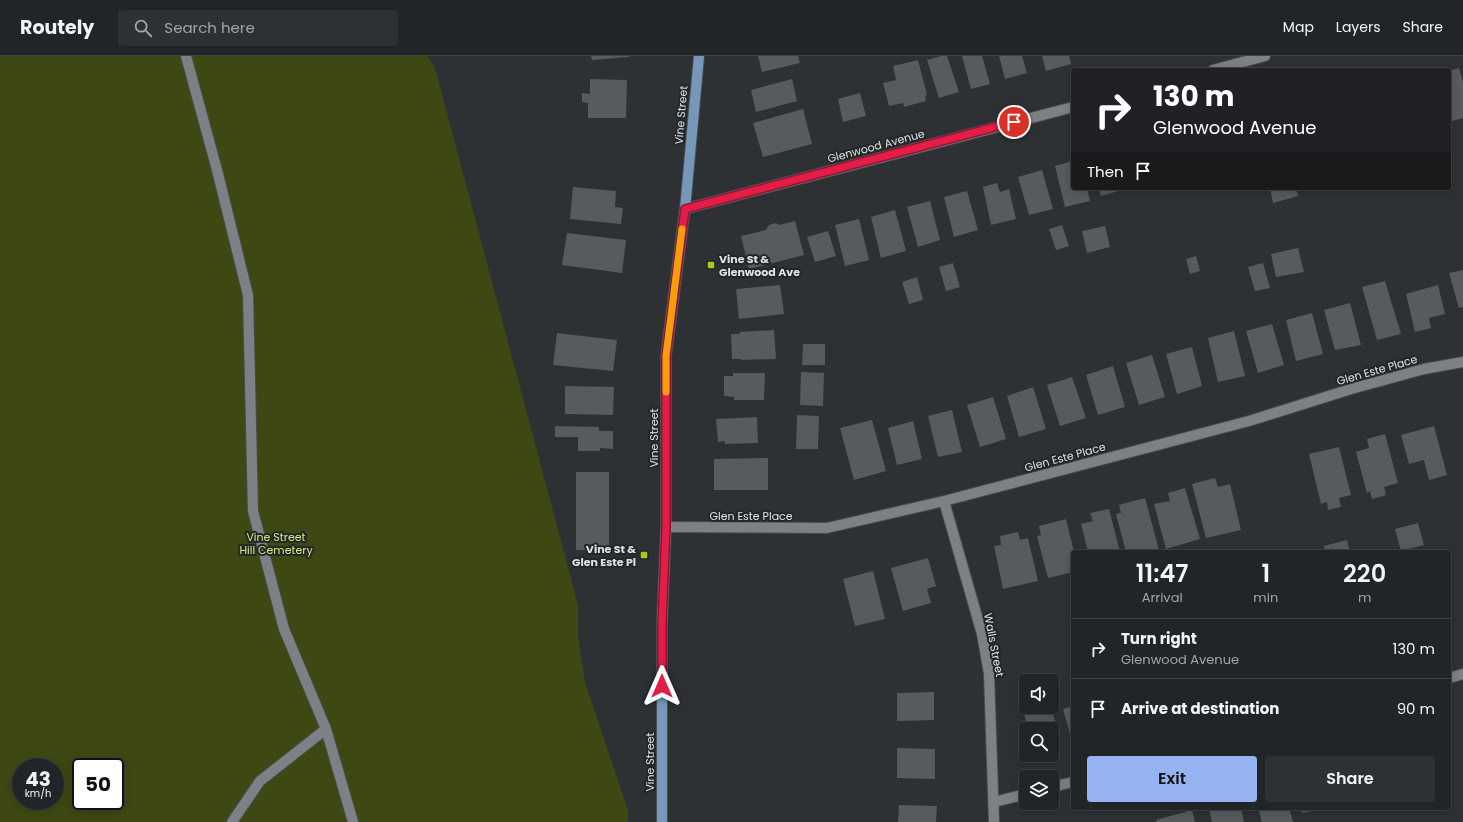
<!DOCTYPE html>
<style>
:root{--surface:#222527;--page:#2e3133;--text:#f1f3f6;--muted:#a2a5a7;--line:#3f4244;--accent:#95b2f1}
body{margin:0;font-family:Poppins,sans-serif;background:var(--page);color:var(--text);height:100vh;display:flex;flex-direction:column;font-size:15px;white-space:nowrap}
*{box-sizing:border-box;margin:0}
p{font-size:13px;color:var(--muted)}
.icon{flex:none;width:22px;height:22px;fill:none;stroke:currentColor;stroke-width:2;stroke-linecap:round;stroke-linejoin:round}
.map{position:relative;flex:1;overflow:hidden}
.panel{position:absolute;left:1071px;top:494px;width:380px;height:260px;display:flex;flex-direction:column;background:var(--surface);border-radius:4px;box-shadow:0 2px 10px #0003,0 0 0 1px var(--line)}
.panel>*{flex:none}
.top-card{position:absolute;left:1071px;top:12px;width:380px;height:122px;border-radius:4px;box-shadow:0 2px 10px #0003,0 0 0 1px var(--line);background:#202124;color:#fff;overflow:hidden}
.controls{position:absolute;left:1019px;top:618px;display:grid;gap:8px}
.controls a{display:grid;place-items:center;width:40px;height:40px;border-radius:4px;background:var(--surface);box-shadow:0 2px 10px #0003,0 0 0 1px var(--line);font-size:20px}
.speed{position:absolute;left:12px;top:702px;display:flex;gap:8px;font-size:20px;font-weight:700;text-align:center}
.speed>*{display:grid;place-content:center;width:52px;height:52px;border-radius:50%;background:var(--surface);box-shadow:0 2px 10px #0003,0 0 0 1px var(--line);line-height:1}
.speed small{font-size:10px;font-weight:400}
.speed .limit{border:2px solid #111;border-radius:6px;background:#fff;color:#111}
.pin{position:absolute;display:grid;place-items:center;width:34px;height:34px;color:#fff;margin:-17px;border:2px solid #fff;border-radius:50%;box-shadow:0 1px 4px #0007}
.me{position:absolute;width:44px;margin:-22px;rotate:0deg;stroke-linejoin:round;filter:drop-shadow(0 0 3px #0008)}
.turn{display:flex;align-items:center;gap:14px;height:84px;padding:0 16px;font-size:18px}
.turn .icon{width:52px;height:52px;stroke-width:2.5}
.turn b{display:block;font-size:28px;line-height:34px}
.then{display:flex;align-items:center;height:38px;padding:0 16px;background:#0003;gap:8px;font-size:15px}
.eta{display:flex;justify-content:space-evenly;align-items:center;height:68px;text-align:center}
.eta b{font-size:24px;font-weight:600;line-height:28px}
.action{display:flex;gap:8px;margin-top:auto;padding:8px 16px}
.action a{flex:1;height:46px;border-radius:4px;background:var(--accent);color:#111;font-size:16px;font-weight:600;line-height:46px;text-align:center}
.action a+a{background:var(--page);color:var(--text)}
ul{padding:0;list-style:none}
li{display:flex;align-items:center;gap:12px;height:60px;padding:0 16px;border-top:1px solid var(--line)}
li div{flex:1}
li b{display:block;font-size:15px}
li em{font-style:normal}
header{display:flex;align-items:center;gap:24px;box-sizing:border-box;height:56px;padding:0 20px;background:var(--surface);border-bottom:1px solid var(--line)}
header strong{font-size:19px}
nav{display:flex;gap:22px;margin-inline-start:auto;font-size:14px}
.search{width:280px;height:36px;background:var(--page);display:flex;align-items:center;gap:10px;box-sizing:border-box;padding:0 14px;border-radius:4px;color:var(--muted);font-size:15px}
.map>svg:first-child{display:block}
.green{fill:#3e4812;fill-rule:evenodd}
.building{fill:#575a5e}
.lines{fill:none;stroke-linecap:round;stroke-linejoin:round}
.minor-casing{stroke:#4b4d50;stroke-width:12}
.major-casing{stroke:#4b4d50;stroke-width:12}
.minor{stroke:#7d8185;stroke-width:10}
.major{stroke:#7597b9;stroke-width:10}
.route-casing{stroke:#92132f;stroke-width:10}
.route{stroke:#e11d48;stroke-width:7}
.slow{stroke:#f59e0b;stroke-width:7}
.poi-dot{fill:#abc615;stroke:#24272a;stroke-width:1.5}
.labels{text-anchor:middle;stroke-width:4;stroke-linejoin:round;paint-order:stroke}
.street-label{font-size:11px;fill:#e0e2e4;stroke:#24272a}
.poi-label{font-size:11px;font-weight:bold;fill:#e0e2e4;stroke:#24272a;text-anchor:start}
.park-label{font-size:11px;fill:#d0e877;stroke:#24272a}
</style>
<header>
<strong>Routely</strong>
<div class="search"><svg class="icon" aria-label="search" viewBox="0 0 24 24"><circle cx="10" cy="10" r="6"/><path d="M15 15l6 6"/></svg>Search here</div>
<nav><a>Map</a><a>Layers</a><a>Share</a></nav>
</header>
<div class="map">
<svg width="1463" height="766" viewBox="0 0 1463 766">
<rect width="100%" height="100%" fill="#2e3134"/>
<path class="green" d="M 0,0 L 427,0 L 435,12 L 578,549 L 578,579 L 585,626 L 628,754 L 628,766 L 0,766 ZM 21,711 L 55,711 L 55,745 L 21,745 ZM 81,711 L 115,711 L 115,745 L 81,745 Z"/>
<path class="building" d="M 591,0 L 629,0 L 629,1 L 592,4 Z
M 758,0 L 798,0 L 800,7 L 762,16 Z
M 941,0 L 947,0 L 959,36 L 939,42 L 927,4 Z
M 962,0 L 982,0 L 990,28 L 971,33 Z
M 999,0 L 1022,0 L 1027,17 L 1005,23 Z
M 1042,0 L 1069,0 L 1071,8 L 1046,15 Z
M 918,4 L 927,39 L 925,40 L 926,45 L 904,51 L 903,47 L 889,50 L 883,27 L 896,24 L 893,10 Z
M 1459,12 L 1463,26 L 1463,62 L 1449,66 L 1449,15 Z
M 590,23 L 627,24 L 626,62 L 588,62 L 588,47 L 582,46 L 582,37 L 590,38 Z
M 792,23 L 797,45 L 756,56 L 751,34 Z
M 860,37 L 866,60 L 843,66 L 838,43 Z
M 803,53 L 812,88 L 763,101 L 753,67 Z
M 1073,105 L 1073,132 L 1087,132 L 1090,145 L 1065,151 L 1055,110 Z
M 1042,114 L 1053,153 L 1029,159 L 1018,121 Z
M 997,127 L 1000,136 L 1009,133 L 1016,163 L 991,169 L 983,131 Z
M 573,131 L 616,135 L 615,151 L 623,152 L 621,168 L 570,163 Z
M 1099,132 L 1124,132 L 1125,133 L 1101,140 Z
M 1270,132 L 1296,132 L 1298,140 L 1273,147 Z
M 967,135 L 978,174 L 954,181 L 944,141 Z
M 930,145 L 940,184 L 918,191 L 907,151 Z
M 895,154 L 906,195 L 881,202 L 871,161 Z
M 859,163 L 869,204 L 845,210 L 835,169 Z
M 795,165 L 804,199 L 749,213 L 741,180 L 766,174 L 769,169 L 776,167 L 779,169 Z
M 1062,169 L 1069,190 L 1056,194 L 1049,173 Z
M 1105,170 L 1110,191 L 1087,197 L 1082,175 Z
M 828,175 L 836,200 L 815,206 L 807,181 Z
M 567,177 L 626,184 L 622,217 L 562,209 Z
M 1298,192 L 1304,216 L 1276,221 L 1271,198 Z
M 1196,200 L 1200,215 L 1190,218 L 1186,203 Z
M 953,207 L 960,231 L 946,235 L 939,211 Z
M 1263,207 L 1270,232 L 1255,235 L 1248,211 Z
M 1463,214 L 1463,251 L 1459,252 L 1449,217 Z
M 917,221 L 923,244 L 909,248 L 902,226 Z
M 1385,225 L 1401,278 L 1377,284 L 1362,231 Z
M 780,229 L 784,258 L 739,263 L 736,233 Z
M 1438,229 L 1445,258 L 1429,262 L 1431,272 L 1415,276 L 1406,238 Z
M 1350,247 L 1361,289 L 1335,294 L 1324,254 Z
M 1312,257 L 1323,298 L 1296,305 L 1286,264 Z
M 1272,268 L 1284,309 L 1258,317 L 1246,275 Z
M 774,274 L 776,303 L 741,304 L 741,303 L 732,303 L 731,278 L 740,278 L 739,276 Z
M 1234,275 L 1245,320 L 1218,326 L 1208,282 Z
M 557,277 L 617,284 L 613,315 L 553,309 Z
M 803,288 L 825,288 L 825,309 L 802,309 Z
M 1192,291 L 1202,330 L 1177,338 L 1166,298 Z
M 1152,299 L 1165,341 L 1139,349 L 1126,307 Z
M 1113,310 L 1125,351 L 1098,359 L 1086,319 Z
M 801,316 L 824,317 L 823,350 L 800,349 Z
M 733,317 L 765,317 L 764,344 L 734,344 L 734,341 L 724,340 L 724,320 L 733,320 Z
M 1072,321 L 1086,362 L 1060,370 L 1047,329 Z
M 565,330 L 614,331 L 613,359 L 565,358 Z
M 1033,331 L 1046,373 L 1019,381 L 1007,340 Z
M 993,341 L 1006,383 L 980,391 L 967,349 Z
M 952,354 L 962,396 L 938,401 L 928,360 Z
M 797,359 L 819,360 L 818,393 L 796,393 Z
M 757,361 L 758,387 L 725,388 L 725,385 L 718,386 L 716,363 Z
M 872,364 L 886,415 L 854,424 L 840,372 Z
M 913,365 L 922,403 L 897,409 L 888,372 Z
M 555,370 L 599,371 L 599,375 L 613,375 L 613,393 L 600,392 L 600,395 L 578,395 L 578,381 L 555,381 Z
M 1434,370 L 1447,419 L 1429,424 L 1424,404 L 1409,408 L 1401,379 Z
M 1385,378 L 1398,427 L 1384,431 L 1386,439 L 1372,443 L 1370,435 L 1367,437 L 1356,396 L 1369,392 L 1367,383 Z
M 1339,391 L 1351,439 L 1339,442 L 1341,451 L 1328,454 L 1327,446 L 1321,448 L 1309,398 Z
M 768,402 L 768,434 L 714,434 L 714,403 Z
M 576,416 L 609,416 L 609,494 L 576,494 Z
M 1215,422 L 1218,431 L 1230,428 L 1241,474 L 1206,482 L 1192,428 Z
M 1185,432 L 1200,483 L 1166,493 L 1154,448 L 1170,445 L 1168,437 Z
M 1145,442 L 1159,494 L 1151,496 L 1126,496 L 1116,458 L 1121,457 L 1119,449 Z
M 1109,453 L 1120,496 L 1088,496 L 1081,468 L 1093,465 L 1090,457 Z
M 1066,463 L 1074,496 L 1073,516 L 1048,522 L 1037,480 L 1041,479 L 1039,470 Z
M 1418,467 L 1424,489 L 1401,495 L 1395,473 Z
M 1018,476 L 1020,484 L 1028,482 L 1038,525 L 1003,533 L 994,490 L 1001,489 L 1000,480 Z
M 1347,484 L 1350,496 L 1325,496 L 1324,490 Z
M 928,502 L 936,530 L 927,533 L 931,547 L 903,555 L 891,512 Z
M 873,515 L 885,563 L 855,570 L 843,523 Z
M 934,636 L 934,664 L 897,665 L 897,637 Z
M 1026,647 L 1026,651 L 1051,651 L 1059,680 L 1052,682 L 1052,673 L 1028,673 L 1022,649 Z
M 1073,650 L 1073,688 L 1063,653 Z
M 897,692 L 935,693 L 935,723 L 897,722 Z
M 899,749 L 937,750 L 936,766 L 898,766 Z
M 1209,752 L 1241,752 L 1244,766 L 1212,766 Z
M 1258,752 L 1289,752 L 1293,766 L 1262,766 Z
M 1300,752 L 1321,752 L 1321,753 L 1302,757 Z
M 1192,754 L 1195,766 L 1157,766 L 1156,764 Z"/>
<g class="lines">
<defs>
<path id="minor" d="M 186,0 L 217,114 L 248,239 L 253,455 L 284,573 L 326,673 L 353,766
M 1213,14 L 1265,0
M 685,153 L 1073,51
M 944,445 L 982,578 L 989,617 L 994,766
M 666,471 L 827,472 L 944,445 L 1249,365 L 1351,333 L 1424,313 L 1463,306
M 1449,622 L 1463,618
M 1052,731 L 1073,726
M 994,746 L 1026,738
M 232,766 L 260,725 L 326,673"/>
<path id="major" d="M 662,766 L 662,569 L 666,471 L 666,300 L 685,153 L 699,0"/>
</defs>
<use href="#minor" class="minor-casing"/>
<use href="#major" class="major-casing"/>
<use href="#minor" class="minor"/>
<use href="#major" class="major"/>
</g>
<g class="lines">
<defs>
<path id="route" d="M 662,630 L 662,569 L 666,471 L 666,300 L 685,153 L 1014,66"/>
</defs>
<use href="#route" class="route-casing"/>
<use href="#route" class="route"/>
<path class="slow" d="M 666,336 L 666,300 L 682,173"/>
</g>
<g class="poi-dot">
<rect x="707" y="205" width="8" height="8" rx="2"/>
<rect x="640" y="495" width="8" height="8" rx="2"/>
</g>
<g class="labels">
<g class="street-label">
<text transform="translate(681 59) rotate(-85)" y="4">Vine Street</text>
<text transform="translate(876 90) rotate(-15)" y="4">Glenwood Avenue</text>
<text transform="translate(1377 314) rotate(-16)" y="4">Glen Este Place</text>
<text transform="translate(654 382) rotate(-90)" y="4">Vine Street</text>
<text transform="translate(1065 401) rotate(-15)" y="4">Glen Este Place</text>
<text x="751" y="464">Glen Este Place</text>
<text transform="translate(994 589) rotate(79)" y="4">Walls Street</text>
<text transform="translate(650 706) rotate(-90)" y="4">Vine Street</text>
</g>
<g class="poi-label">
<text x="719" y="207">Vine St &amp;<tspan x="719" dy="13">Glenwood Ave</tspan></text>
<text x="636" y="497" text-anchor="end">Vine St &amp;<tspan x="636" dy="13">Glen Este Pl</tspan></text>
</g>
<g class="park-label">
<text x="276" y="485">Vine Street<tspan x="276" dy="13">Hill Cemetery</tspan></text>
</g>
</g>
</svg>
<div class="controls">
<a><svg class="icon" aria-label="sound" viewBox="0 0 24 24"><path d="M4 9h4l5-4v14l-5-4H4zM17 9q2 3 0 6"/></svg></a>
<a><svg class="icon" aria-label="search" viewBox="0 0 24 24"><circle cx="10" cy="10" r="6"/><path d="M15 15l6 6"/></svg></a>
<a><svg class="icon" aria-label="layers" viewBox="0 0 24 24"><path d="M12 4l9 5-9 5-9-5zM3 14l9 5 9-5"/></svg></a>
</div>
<div class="speed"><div>43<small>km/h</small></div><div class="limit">50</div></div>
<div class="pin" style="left:1014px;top:66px;background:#d93025"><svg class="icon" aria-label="arrive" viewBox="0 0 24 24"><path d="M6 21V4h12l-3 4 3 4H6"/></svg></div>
<svg class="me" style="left:662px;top:630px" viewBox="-20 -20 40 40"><path d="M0-17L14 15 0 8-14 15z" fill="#e11d48" stroke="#fff" stroke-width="4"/></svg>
<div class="top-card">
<div class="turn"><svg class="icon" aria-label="right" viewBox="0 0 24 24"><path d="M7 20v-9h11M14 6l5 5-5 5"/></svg><div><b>130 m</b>Glenwood Avenue</div></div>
<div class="then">Then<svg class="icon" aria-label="arrive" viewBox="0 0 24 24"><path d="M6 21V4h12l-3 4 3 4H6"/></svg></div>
</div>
<section class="panel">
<div class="eta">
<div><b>11:47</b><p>Arrival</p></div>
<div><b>1</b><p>min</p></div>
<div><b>220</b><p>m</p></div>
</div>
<ul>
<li><svg class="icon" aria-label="right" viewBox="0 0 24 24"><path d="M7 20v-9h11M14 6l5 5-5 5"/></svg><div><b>Turn right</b><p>Glenwood Avenue</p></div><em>130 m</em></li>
<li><svg class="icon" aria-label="arrive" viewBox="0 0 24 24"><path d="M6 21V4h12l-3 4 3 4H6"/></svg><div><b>Arrive at destination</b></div><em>90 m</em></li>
</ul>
<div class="action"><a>Exit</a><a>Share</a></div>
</section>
</div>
